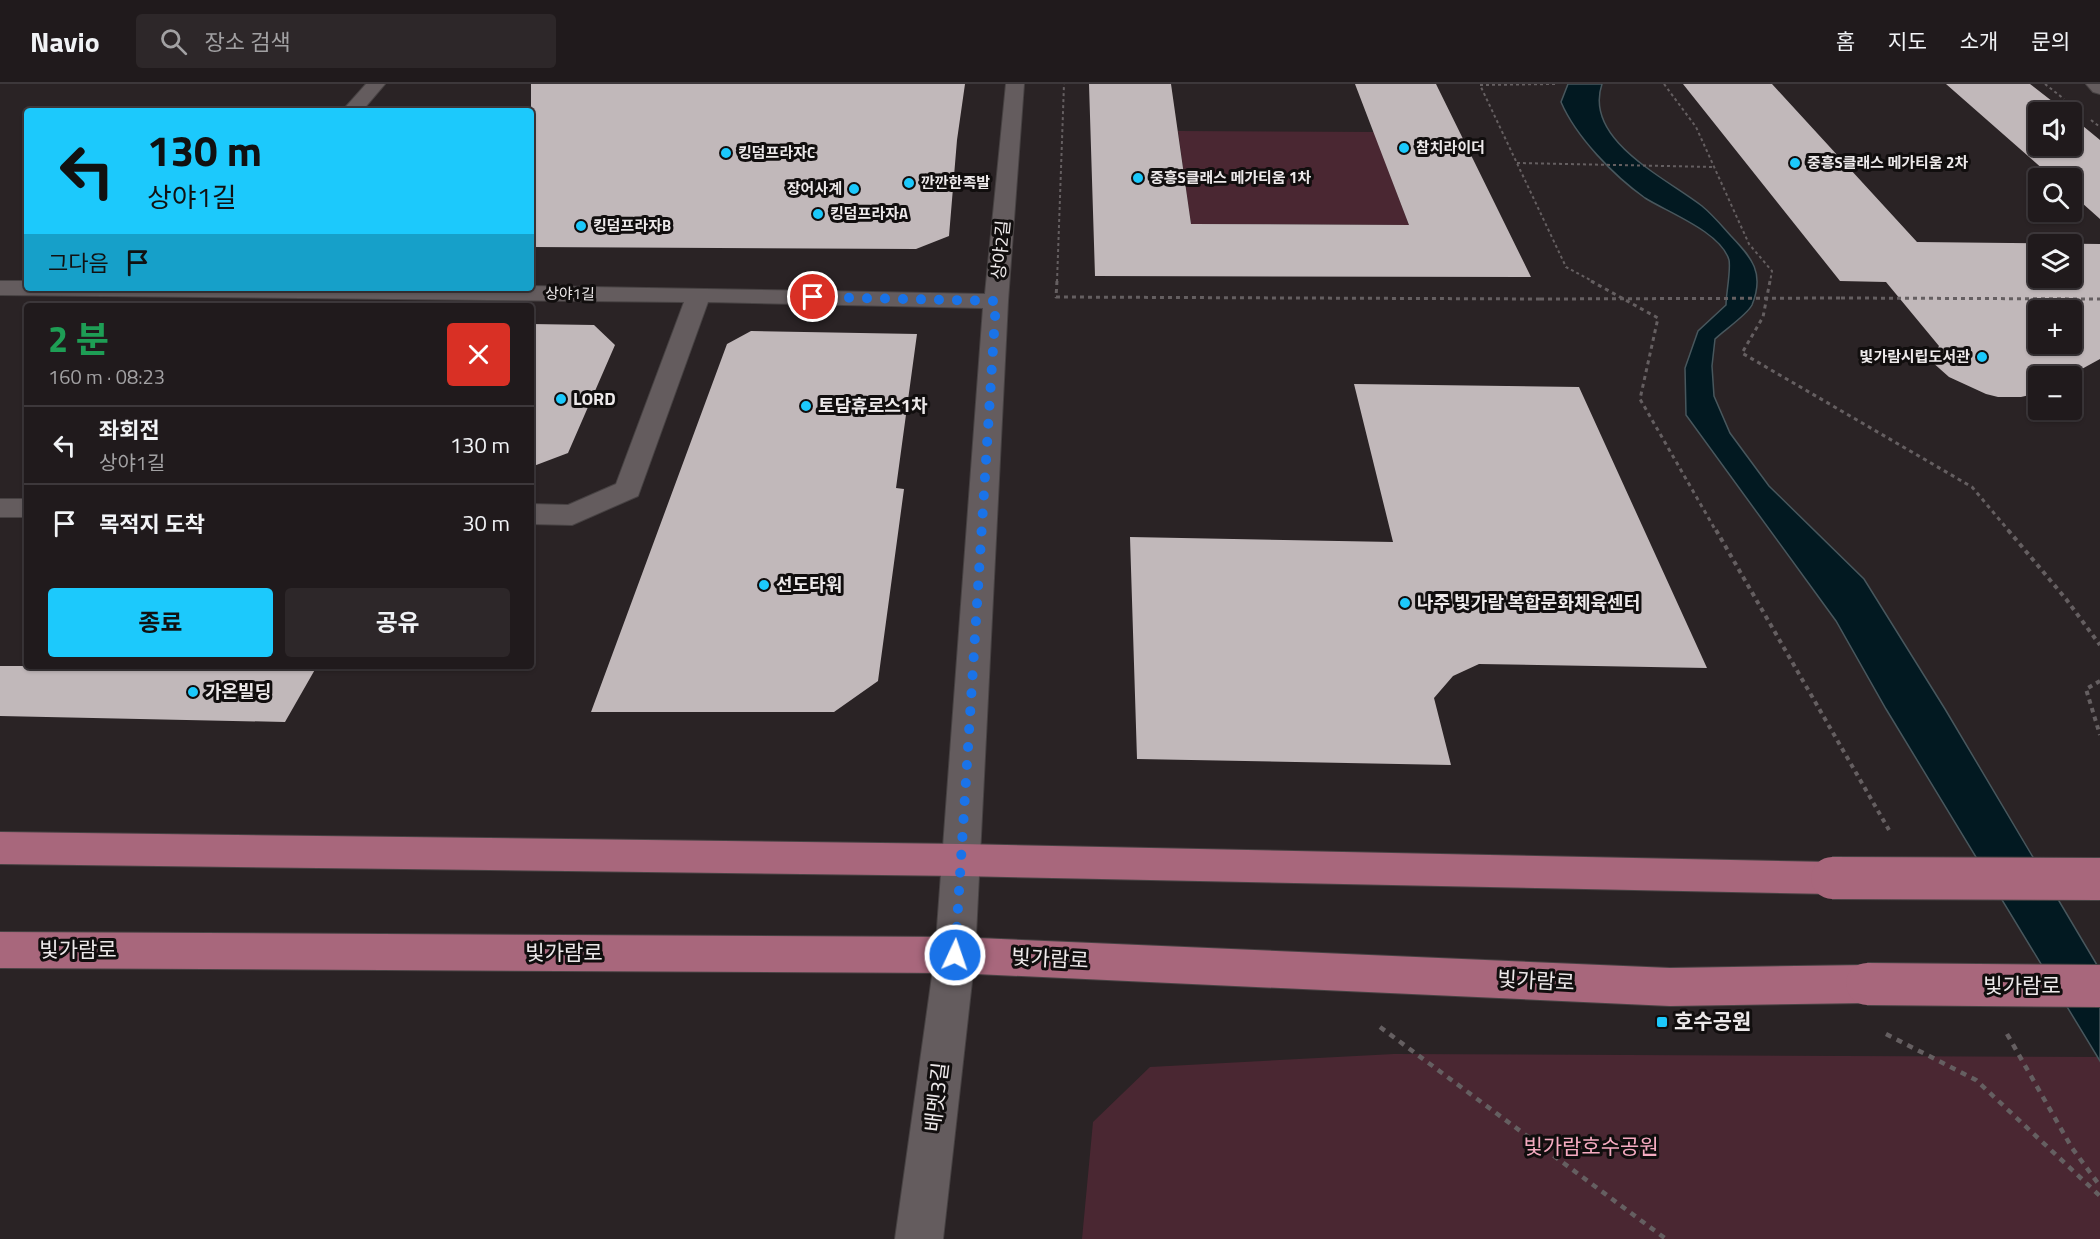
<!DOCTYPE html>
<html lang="ko">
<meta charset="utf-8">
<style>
:root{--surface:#201a1c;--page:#2d2729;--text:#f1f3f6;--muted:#a2a1a3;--line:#3d383b;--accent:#1cc9fc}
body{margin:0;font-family:"Titillium Web","Noto Sans KR",sans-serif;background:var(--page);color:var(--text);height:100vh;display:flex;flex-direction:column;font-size:22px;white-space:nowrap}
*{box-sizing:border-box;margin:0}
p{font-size:20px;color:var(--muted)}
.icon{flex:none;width:33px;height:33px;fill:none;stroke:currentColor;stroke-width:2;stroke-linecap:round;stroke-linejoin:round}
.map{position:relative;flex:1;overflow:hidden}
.side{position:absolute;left:24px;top:219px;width:510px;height:366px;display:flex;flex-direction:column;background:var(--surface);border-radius:6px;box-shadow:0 2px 4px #0004,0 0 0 2px var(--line)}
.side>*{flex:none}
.banner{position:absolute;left:24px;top:24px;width:510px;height:183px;border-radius:6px;box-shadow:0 2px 4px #0004,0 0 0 2px var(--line);background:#1cc9fc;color:#111;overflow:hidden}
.tools{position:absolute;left:2028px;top:18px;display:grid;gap:12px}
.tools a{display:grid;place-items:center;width:54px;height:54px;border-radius:6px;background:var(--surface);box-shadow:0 2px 4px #0004,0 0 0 2px var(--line);font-size:30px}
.pin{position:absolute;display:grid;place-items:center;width:51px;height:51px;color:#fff;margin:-26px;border:3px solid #fff;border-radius:50%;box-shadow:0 2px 6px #0007}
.me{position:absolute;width:66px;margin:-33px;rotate:3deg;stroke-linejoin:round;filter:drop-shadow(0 0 4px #0008)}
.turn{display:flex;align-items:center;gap:21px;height:126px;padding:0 24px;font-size:27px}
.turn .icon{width:78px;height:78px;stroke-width:2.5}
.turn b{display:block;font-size:42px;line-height:51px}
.then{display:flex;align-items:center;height:57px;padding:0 24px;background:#0003;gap:12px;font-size:22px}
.round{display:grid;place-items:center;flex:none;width:63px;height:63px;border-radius:6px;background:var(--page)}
.summary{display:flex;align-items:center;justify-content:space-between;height:102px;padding:0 24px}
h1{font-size:36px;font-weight:700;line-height:45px;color:#1e9e55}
.cta{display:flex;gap:12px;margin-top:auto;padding:12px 24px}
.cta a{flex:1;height:69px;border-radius:6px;background:var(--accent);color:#111;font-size:24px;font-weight:700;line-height:69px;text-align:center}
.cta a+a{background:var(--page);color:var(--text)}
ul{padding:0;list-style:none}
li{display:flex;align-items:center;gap:18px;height:78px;padding:0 24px;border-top:2px solid var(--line)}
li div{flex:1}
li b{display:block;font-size:22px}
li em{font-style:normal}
header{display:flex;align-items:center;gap:36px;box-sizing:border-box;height:84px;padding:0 30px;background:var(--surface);border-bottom:2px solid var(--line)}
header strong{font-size:28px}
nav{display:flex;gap:33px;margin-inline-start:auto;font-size:21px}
.search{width:420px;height:54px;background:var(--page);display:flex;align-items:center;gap:15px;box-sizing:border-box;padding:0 21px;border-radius:6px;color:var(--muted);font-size:22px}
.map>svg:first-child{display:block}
.green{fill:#4a2732}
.water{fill:#021921;stroke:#48575d;stroke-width:1.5}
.building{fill:#c1b8ba;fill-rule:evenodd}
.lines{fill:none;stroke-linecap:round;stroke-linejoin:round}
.minor-casing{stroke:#474243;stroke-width:2}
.major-casing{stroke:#474243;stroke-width:2}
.path-far3{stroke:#655f61;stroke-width:2;stroke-dasharray:3 3;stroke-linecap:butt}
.path-far2{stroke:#655f61;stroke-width:3;stroke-dasharray:4 4;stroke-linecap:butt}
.path-far1{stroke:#655f61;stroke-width:4;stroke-dasharray:4.5 4.5;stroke-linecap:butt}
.path{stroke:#655f61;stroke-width:4.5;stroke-dasharray:6 6;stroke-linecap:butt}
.minor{fill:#645c5e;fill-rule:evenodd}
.major{fill:#a8677c;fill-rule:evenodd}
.major-bridge-casing{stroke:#474243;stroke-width:44;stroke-linecap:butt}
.path-bridge{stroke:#655f61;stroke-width:3;stroke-dasharray:4 4;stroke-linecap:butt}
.major-bridge{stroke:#a8677c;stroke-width:42}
.route{stroke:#1a73e8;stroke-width:10;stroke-dasharray:0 18}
.poi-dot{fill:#1cc9fc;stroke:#110e0e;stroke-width:2}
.labels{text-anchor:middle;stroke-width:6;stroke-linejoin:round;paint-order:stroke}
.far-poi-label{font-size:15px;font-weight:bold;fill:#ede9ea;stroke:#110e0e;text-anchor:start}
.far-street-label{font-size:15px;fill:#ede9ea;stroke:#110e0e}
.street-label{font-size:18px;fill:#ede9ea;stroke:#110e0e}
.poi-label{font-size:18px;font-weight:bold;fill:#ede9ea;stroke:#110e0e;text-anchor:start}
.near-street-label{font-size:21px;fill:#ede9ea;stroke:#110e0e}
.near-poi-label{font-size:21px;font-weight:bold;fill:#ede9ea;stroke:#110e0e;text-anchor:start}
.near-park-label{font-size:21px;fill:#f6abc1;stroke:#110e0e}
</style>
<header>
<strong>Navio</strong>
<div class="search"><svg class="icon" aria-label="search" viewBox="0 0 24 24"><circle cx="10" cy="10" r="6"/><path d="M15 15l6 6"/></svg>장소 검색</div>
<nav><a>홈</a><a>지도</a><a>소개</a><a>문의</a></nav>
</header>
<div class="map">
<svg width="2100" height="1155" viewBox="0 0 2100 1155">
<rect width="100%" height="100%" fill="#2a2325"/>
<path class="green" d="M 1178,47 L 1374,48 L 1409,141 L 1191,140 Z
M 1394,970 L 2100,973 L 2100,1155 L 1082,1155 L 1093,1038 L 1150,983 Z"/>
<path class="water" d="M 1568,0 L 1602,0 C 1583,56 1666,94 1702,122 C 1713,131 1722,142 1731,152 C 1752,174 1765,189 1752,221 C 1747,231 1723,247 1715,255 L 1712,282 L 1714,312 L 1730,349 L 1769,402 L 1864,495 L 1945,625 L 2100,886 L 2100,977 L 1886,625 L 1836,537 L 1686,331 L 1685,284 L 1698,247 L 1726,221 C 1726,210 1731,186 1729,176 C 1721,148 1667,128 1645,114 C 1614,92 1576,53 1561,18 Z"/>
<path class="building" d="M 531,0 L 965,0 L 957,56 L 949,152 L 916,165 L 531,163 Z
M 1089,0 L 1171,0 L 1191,140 L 1409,141 L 1355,0 L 1436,0 L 1531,193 L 1095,192 Z
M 1683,0 L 1772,0 L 1917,158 L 2100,160 L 2100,275 L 2069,292 L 2038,292 L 2038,309 L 2021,313 L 1998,313 L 1986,310 L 1949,293 L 1931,277 L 1939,262 L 1886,198 L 1840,197 ZM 2038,160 L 2072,160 L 2072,194 L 2038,194 ZM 2038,226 L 2072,226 L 2072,260 L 2038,260 Z
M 1946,0 L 2030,0 L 2066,28 L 2038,28 L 2038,62 L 2072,62 L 2072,33 L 2100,56 L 2100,135 L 2072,110 L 2072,94 L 2053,94 Z
M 531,240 L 594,241 L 615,261 L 568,369 L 531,383 Z
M 751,247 L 917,250 L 896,404 L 904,405 L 878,597 L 834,628 L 591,628 L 727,260 Z
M 1354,300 L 1579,303 L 1707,584 L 1479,580 L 1453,592 L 1434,614 L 1451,681 L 1137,675 L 1130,453 L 1393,458 Z
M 0,582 L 317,582 L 285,638 L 0,632 Z"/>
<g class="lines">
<defs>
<path id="minor" d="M 366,0 L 385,0 L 362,27 L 342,27 Z
M 1006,0 L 1024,0 L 1008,217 L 975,871 L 943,1155 L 895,1155 L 935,871 L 983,224 L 708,218 L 638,412 L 572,441 L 531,440 L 531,420 L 568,421 L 616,400 L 684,218 L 0,211 L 0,197 L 27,197 L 27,204 L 531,204 L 531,202 L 985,210 Z
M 2086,0 L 2100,0 L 2100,10 L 2093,8 Z
M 0,415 L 27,415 L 27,433 L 0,433 Z"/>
<path id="major" d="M 0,748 L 961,760 L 1832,778 L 1846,782 L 1851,794 L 1846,806 L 1832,810 L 961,792 L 0,780 Z
M 0,848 L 955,853 L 1670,884 L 1867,881 L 1881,887 L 1887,900 L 1881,913 L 1867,919 L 1670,922 L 955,889 L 0,884 Z"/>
</defs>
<use href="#minor" class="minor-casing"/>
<use href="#major" class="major-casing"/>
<path class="path-far3" d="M 1555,0 L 1480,1 L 1566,183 L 1594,198
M 1664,0 L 1696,43 L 1749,160 L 1772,187 L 1770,198
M 2045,0 L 2064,15
M 2091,36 L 2100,43
M 1517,79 L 1715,83
M 1057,198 L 1064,0"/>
<path class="path-far2" d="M 1057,197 L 1056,213 L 1540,215
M 1591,197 L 1658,234 L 1640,315 L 1716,447
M 1770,197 L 1763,233 L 1742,269 L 1972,403 L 2009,447
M 1841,214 L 2100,215"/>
<path class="path-far1" d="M 1716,446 L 1889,746
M 2008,446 L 2066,515 L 2100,561
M 2100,597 L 2086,605 L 2100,651"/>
<path class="path" d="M 1380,943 L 1666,1155
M 1886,950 L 1976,996 L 2100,1112
M 2007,950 L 2072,1064 L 2100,1102"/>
<use href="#minor" class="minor"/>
<use href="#major" class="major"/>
<defs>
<path id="major-bridge" d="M 1832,794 L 2100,795
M 1867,900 L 2100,902"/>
</defs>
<use href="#major-bridge" class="major-bridge-casing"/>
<path class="path-bridge" d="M 1540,215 L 1841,214"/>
<use href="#major-bridge" class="major-bridge"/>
</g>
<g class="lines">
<path class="route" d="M 813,213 L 996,217 L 955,871"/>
</g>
<g class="poi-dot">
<circle cx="1404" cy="64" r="6"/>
<circle cx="726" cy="69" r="6"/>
<circle cx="1795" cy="79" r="6"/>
<circle cx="1138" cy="94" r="6"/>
<circle cx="909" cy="99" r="6"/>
<circle cx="854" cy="105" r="6"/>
<circle cx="818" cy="130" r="6"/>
<circle cx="581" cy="142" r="6"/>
<circle cx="1982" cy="273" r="6"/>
<circle cx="561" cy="315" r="6"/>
<circle cx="806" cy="322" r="6"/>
<circle cx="764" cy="501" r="6"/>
<circle cx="1405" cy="519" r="6"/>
<circle cx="193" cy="608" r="6"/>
<rect x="1656" y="932" width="12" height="12" rx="3"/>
</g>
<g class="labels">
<g class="far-poi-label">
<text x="1416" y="69">참치라이더</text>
<text x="738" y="74">킹덤프라자C</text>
<text x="1807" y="84">중흥S클래스 메가티움 2차</text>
<text x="1150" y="99">중흥S클래스 메가티움 1차</text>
<text x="921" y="104">깐깐한족발</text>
<text x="842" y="110" text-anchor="end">장어사계</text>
<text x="830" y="135">킹덤프라자A</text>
<text x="593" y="147">킹덤프라자B</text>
<text x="1970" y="278" text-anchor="end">빛가람시립도서관</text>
</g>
<g class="far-street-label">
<text transform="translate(570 210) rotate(1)" y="5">상야1길</text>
</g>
<g class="street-label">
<text transform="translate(1001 166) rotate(-85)" y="6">상야2길</text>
</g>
<g class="poi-label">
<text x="573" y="321">LORD</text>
<text x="818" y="328">토담휴로스1차</text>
<text x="776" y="507">선도타워</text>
<text x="1417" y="525">나주 빛가람 복합문화체육센터</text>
<text x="205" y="614">가온빌딩</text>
</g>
<g class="near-street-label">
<text x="78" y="873">빛가람로</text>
<text x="564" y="876">빛가람로</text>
<text transform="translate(1050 875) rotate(3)" y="7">빛가람로</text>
<text transform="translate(1536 897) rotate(3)" y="7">빛가람로</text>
<text x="2022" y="909">빛가람로</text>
<text transform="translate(937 1013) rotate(-83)" y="7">배멧3길</text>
</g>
<g class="near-poi-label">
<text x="1674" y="945">호수공원</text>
</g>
<g class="near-park-label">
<text x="1591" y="1070">빛가람호수공원</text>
</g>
</g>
</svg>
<div class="tools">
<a><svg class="icon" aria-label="sound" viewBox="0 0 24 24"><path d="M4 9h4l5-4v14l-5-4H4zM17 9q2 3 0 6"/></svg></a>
<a><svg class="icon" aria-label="search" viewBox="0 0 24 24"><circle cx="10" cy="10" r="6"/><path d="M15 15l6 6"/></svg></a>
<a><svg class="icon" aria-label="layers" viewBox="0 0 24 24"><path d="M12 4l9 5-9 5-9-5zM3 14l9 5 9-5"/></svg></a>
<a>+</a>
<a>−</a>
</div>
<div class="pin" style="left:813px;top:213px;background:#d93025"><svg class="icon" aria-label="arrive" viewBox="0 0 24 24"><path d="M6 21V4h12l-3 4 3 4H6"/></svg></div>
<svg class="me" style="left:955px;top:871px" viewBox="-20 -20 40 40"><circle r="17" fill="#1a73e8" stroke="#fff" stroke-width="3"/><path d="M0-11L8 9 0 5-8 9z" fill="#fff"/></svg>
<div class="banner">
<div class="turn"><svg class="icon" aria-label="left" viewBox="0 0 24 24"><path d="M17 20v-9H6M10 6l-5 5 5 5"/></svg><div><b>130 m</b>상야1길</div></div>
<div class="then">그다음<svg class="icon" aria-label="arrive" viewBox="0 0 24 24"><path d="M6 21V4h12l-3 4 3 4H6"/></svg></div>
</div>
<section class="side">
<div class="summary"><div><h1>2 분</h1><p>160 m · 08:23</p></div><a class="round" style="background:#d93025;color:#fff"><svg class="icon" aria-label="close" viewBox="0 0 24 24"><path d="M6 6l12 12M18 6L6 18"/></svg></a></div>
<ul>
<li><svg class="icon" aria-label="left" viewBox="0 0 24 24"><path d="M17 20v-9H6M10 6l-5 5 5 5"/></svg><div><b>좌회전</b><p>상야1길</p></div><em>130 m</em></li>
<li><svg class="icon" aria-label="arrive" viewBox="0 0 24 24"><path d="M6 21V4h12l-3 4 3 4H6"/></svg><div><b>목적지 도착</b></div><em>30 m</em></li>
</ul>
<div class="cta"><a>종료</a><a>공유</a></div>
</section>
</div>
